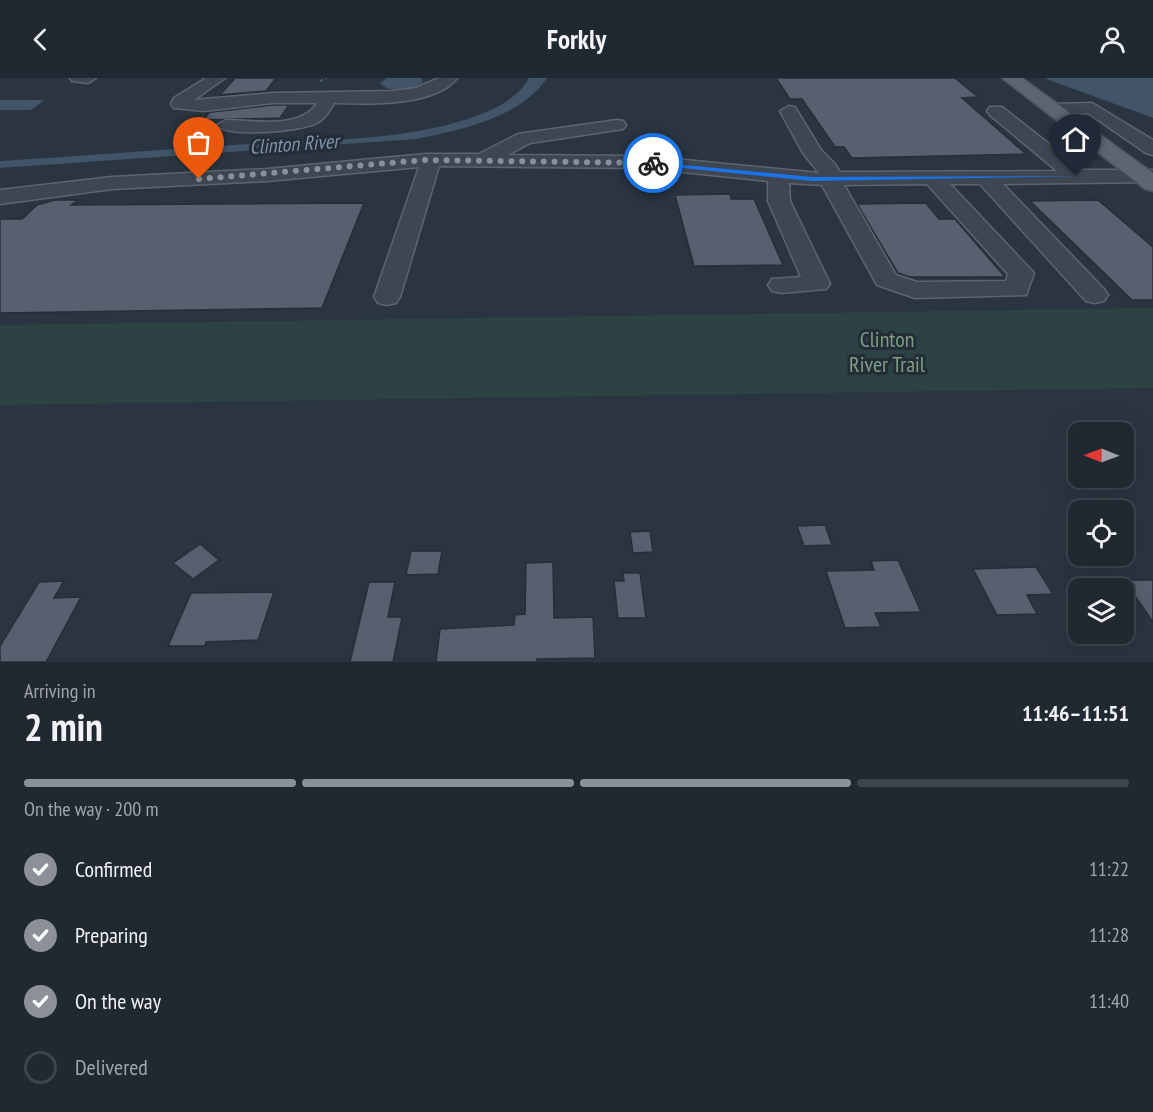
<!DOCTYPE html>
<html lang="en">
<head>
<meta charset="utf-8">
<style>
  body { margin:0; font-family:"PT Sans Narrow",sans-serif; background:#283039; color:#f1f3f6; height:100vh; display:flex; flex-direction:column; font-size:22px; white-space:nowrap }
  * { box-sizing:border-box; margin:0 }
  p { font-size:20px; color:#a2a6ab }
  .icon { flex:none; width:33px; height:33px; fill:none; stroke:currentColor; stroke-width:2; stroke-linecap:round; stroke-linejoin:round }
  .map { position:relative; height:584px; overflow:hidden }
  .side { display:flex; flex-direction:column; background:#202831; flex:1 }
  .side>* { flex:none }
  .needle { width:39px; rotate:271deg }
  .buttons { position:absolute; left:1068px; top:344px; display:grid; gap:12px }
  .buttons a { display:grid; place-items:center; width:66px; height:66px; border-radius:12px; background:#202831; box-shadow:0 6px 24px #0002,0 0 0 2px #3d444d; font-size:30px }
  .pin { position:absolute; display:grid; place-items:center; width:51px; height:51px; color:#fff; margin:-62px -26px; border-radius:50% 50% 50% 0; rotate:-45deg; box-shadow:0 0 6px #0007 }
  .pin .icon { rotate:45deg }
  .courier { position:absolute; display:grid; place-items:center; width:60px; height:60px; margin:-30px; border:4px solid #1a73e8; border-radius:50%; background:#fff; color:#222; box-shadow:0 2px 8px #0007 }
  .summary em { font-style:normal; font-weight:700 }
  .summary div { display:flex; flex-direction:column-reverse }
  .summary { display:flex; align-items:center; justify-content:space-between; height:102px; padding:0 24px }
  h1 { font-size:39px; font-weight:700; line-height:45px }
  .bar { display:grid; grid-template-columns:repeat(4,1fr); gap:9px 6px; align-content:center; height:72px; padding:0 24px }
  .bar i { height:8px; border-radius:4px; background:#3d444d }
  .bar .on { background:#8c9099 }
  .bar p { grid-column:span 4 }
  ol { padding:0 24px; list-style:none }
  li { display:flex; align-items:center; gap:18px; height:66px }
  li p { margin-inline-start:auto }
  li .icon { padding:6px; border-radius:50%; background:#8c9099; color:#fff; stroke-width:4 }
  li:last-child { color:#a2a6ab }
  li i { width:33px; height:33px; border:3px solid #3d444d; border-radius:50% }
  header { display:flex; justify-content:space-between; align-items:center; height:78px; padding:0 24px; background:#202831; font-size:27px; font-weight:700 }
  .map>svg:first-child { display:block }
  .green { fill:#2d4343 }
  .water { fill:#415468 }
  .building { fill:#56606e; stroke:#252e39; stroke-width:1.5 }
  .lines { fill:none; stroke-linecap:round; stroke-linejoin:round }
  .minor-casing { stroke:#5c656f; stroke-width:3 }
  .major-casing { stroke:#48505b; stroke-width:3 }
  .path { stroke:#4c5f61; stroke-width:2; stroke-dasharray:3 3; stroke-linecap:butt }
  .minor { fill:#3e4751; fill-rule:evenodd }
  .major { fill:#5c6671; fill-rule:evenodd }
  .route { fill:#1a73e8 }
  .done { stroke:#88919b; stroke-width:6; stroke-dasharray:0 10.8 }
  .labels { text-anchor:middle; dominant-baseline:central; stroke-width:6; stroke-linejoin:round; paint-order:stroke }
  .far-water-label { font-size:20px; font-style:italic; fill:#7f94aa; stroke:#232c37 }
  .park-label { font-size:22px; fill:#7c9f83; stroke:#232c37 }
</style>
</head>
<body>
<header><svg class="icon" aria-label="back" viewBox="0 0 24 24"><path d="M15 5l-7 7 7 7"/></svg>Forkly<svg class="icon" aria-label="person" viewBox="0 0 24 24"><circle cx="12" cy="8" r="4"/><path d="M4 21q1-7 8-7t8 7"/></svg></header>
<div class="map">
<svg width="1153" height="584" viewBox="0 0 1153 584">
  <rect width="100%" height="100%" fill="#2a3541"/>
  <polygon class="green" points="1153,230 1153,310 0,327 0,247"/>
  <g class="water">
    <path d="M387,0h34l2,4c-10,9 -34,12 -43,1z"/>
    <path d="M529,0h18c-28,41 -87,52 -131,61l-416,29v-7c83,-5 166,-12 249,-17 70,-4 145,-3 212,-23 25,-8 55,-19 68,-43z"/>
    <polygon points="1044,0 1153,0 1153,40"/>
    <polygon points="0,22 44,22 31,32 0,32"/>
  </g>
  <g class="building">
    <polygon points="235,0 276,0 266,13 220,17"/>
    <polygon points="776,0 955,0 978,19 962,20 1026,76 852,80 844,69 835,69 802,21 790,21"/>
    <polygon points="273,27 289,27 280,40 203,42 209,35 203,35"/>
    <polygon points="730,116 731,121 754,121 783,187 694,188 675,117"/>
    <polygon points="55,122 78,122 71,127 364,125 322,230 0,235 0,141 22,141 37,127"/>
    <polygon points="1098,122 1153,169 1153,222 1132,222 1030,123"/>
    <polygon points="926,125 939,141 955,141 1005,199 910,199 898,195 857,126"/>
    <polygon points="825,447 832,467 804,468 797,448"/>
    <polygon points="650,453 653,474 633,475 630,454"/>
    <polygon points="200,466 219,482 193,501 173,485"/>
    <polygon points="411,473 442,473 438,496 406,497"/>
    <polygon points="898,482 921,534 875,535 881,549 845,550 826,493 874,492 871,483"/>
    <polygon points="553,484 554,540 593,539 595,580 537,581 537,584 436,584 440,551 514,547 515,537 525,536 526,485"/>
    <polygon points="1036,489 1053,516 1027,517 1037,536 997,537 973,491"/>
    <polygon points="623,495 640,495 646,540 618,540 614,503 624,503"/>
    <polygon points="1124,502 1153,502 1153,544"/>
    <polygon points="64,503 54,520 81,519 46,584 0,584 0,568 39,504"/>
    <polygon points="369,504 395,504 388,539 402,539 393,584 350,584"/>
    <polygon points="274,514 258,562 206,564 205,568 168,568 191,515"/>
  </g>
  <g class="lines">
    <g class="minor-casing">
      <g id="minor">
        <polygon points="70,0 96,0 88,5 72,3"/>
        <path d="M206,0h19l-31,22 79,-7 121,-2 22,-3 23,-10h18c-22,29 -90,26 -123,25 -5,9 -10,17 -19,21 -15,7 -89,14 -98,1l9,-5c27,0 74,10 91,-17h-44l-69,8 -30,-3 -3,-4 3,-6z"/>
        <polygon points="1092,25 1153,62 1153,77 1146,75 1088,35 1052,36 1043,31 1052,26"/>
        <path d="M789,28l6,1 26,43 14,14 5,8 217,-1 -67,-56 -3,-4 3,-4h12l80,63h71v12l-150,2 101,105 4,6 -4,6 -9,2 -9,-2 -106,-117h-30l84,89 -8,22 -111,3 -38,-13 -55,-100 -33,-2 1,18 40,83 -4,5 -45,4 -9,-2 -4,-6 4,-6 29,-2 -33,-76v-20l-124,-13 -205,-2 -39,131 -4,6 -9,2 -9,-2 -4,-6 45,-130 -152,14 -155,8 -112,15v-14l112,-13 155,-8 158,-15h54l39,-20 99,-14 6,1 3,4 -3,4 -93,14 -22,12 136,1 175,17 -16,-20 -23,-42zM927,106l81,90 -2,7 -89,1 -21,-7 -52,-90z"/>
      </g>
    </g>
    <g class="major-casing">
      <polygon id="major" points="1002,0 1022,0 1153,95 1153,113 1145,111"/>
    </g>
    <polyline class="path" points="320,3 327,0"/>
    <use href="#minor" class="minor"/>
    <use href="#major" class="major"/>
  </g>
  <polygon class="route" points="651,84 812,99 1080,98 812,103 653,87"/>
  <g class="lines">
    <polyline class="done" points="199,101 425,82 653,85"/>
  </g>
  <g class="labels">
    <g class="far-water-label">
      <text transform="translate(294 66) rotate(-4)">Clinton River</text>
    </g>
    <g class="park-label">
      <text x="887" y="261">Clinton<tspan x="887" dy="25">River Trail</tspan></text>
    </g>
  </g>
</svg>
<div class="buttons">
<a><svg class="needle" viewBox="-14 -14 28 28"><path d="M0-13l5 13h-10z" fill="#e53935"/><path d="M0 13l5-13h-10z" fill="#a2a6ab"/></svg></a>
<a><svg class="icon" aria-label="locate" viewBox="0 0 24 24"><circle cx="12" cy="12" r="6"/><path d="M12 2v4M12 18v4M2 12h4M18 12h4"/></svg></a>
<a><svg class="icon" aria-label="layers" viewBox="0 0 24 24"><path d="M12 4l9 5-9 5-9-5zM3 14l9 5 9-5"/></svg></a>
</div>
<div class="pin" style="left:199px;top:101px;background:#ea580c"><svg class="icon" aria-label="bag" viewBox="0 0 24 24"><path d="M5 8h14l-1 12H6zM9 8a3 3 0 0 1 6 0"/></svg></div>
<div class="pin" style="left:1076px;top:98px;background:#1f2937"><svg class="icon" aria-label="home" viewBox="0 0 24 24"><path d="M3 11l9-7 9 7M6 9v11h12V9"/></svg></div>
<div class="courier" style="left:653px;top:85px"><svg class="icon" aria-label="bike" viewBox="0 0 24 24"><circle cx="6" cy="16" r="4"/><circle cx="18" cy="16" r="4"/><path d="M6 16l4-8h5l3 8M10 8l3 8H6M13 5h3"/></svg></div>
</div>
<section class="side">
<div class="summary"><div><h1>2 min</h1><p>Arriving in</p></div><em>11:46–11:51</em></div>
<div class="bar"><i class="on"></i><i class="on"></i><i class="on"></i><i></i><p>On the way · 200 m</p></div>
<ol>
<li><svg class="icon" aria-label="check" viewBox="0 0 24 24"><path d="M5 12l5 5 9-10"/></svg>Confirmed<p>11:22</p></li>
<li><svg class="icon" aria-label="check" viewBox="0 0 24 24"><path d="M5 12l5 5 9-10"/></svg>Preparing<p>11:28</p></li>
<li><svg class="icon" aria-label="check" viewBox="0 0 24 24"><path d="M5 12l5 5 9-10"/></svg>On the way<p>11:40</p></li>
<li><i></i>Delivered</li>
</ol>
</section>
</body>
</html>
